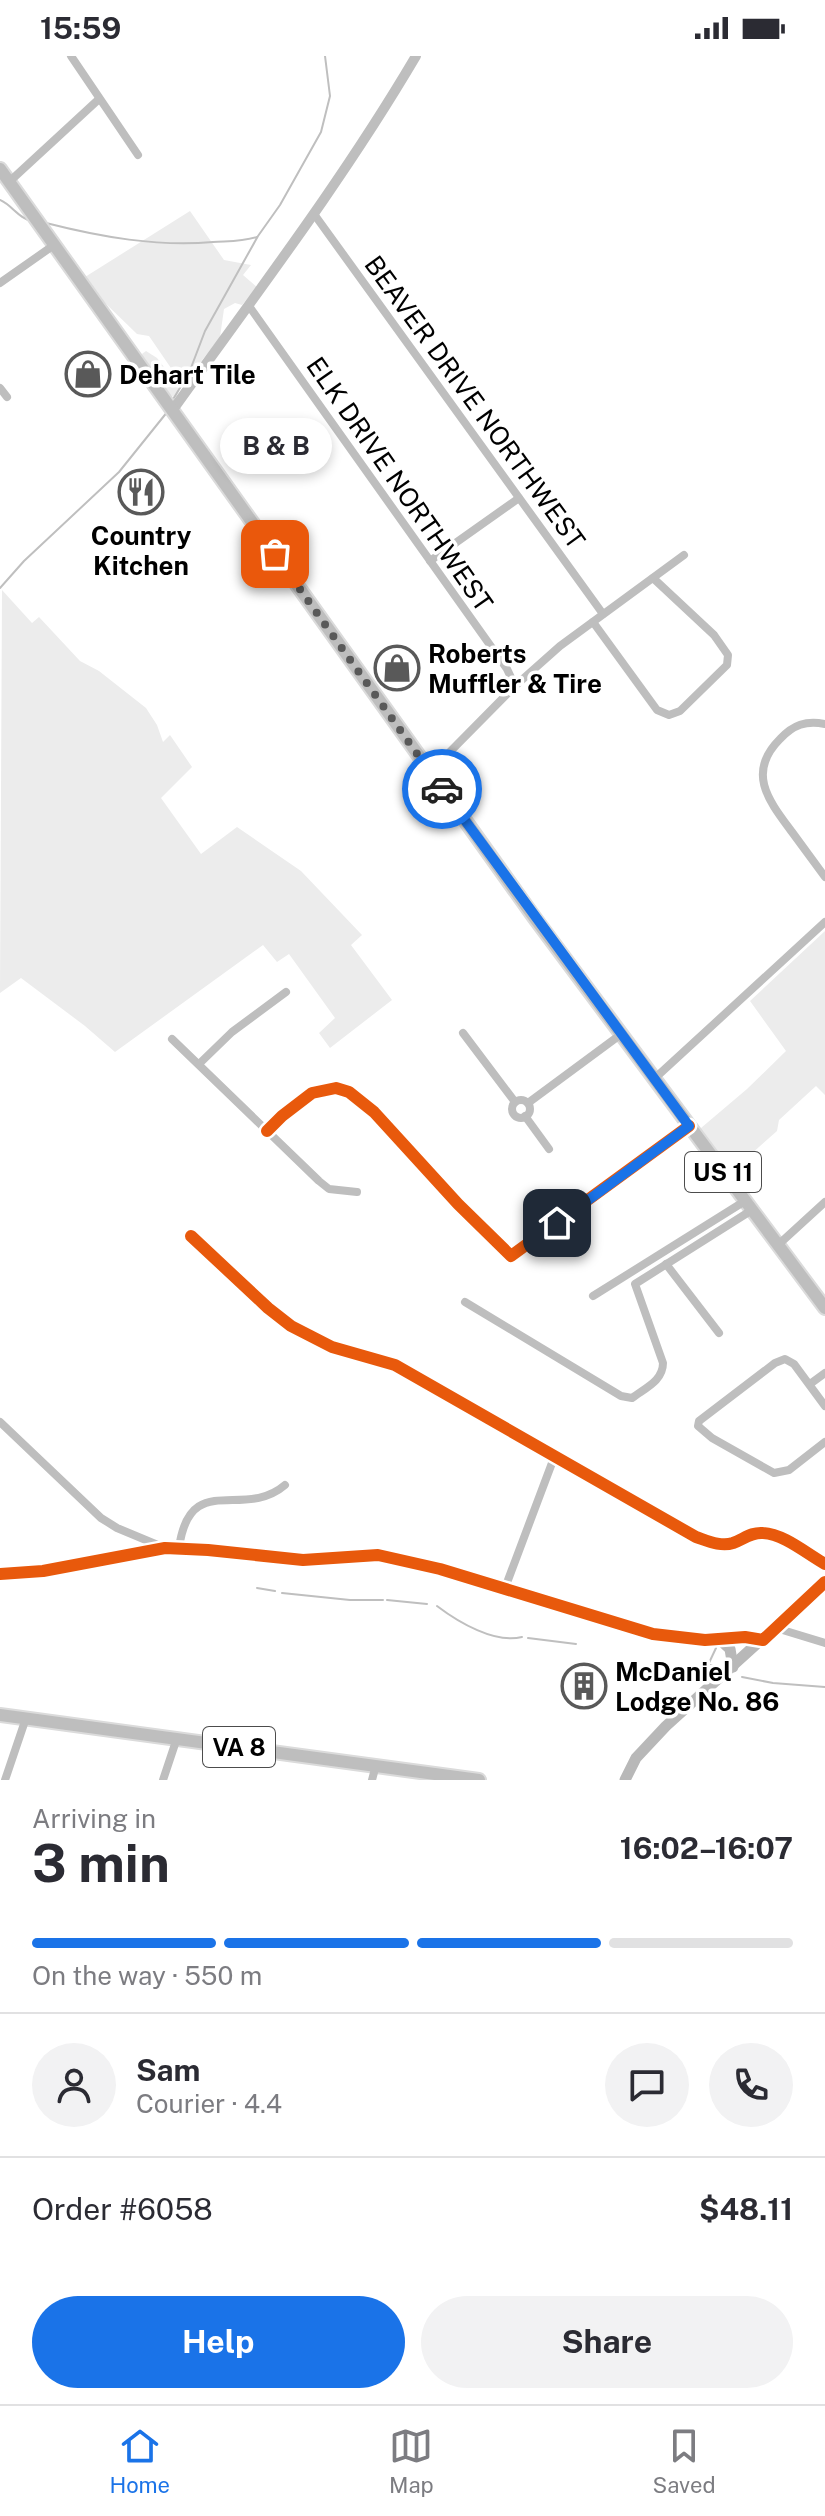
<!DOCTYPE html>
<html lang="en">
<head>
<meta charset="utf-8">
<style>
  body { margin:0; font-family:"Public Sans",sans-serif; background:#f2f2f3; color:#2b2b33; height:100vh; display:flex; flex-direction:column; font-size:30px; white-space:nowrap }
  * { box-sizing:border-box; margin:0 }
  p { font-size:26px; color:#7c7c81 }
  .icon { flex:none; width:44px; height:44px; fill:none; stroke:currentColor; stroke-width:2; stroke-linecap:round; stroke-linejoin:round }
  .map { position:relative; height:1724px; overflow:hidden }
  .panel { display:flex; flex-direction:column; background:#fff; flex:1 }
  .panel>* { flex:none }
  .pin { position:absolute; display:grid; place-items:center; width:68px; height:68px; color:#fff; margin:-34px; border-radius:16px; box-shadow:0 4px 12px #0006 }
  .courier { position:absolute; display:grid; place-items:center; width:80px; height:80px; margin:-40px; border:6px solid #1a73e8; border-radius:50%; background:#fff; color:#222; box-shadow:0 2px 10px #0007 }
  .bubble { position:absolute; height:56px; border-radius:28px; background:#fff; box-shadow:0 4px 12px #0003; font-size:26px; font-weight:700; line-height:56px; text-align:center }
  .overview em { font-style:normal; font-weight:700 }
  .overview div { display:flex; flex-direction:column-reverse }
  .overview { display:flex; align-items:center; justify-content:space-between; height:136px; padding:0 32px }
  h1 { font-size:52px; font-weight:700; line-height:60px }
  .bar { display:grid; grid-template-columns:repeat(4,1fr); gap:12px 8px; align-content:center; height:96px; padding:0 32px }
  .bar i { height:10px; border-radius:6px; background:#e1e1e2 }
  .bar .current { background:#1a73e8 }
  .bar p { grid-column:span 4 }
  .line { display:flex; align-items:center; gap:20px; padding:0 32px; border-top:2px solid #e1e1e2 }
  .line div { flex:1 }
  .round { display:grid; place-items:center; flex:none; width:84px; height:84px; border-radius:42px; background:#f2f2f3 }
  .button { display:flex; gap:16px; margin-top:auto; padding:16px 32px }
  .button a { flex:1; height:92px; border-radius:48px; background:#1a73e8; color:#fff; font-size:32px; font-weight:700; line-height:92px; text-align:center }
  .button a+a { background:#f2f2f3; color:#2b2b33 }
  .status { display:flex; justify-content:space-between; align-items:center; height:56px; padding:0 40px; background:#fff; direction:ltr }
  .status svg { height:22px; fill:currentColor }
  .tab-bar { display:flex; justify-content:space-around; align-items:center; height:112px; border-top:2px solid #e1e1e2; background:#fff; font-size:22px; color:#7c7c81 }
  .tab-bar a { display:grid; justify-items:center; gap:4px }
  .tab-bar .current { color:#1a73e8 }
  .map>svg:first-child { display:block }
  .green { fill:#ececec }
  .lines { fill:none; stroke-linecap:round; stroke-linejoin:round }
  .stream { stroke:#bfbfbf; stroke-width:2 }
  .primary-casing { stroke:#dbdbdb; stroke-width:16 }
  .minor { stroke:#bebebe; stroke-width:8 }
  .tertiary { stroke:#bebebe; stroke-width:10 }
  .secondary { stroke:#b8b8b8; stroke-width:11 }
  .primary { stroke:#bebebe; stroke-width:12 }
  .cycleway-casing { stroke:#fff; stroke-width:17 }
  .cycleway { stroke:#e8590c; stroke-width:12 }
  .done { stroke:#595959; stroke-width:8; stroke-dasharray:0 14.4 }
  .route { stroke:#1a73e8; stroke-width:10 }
  .labels { text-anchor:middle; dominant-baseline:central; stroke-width:7; stroke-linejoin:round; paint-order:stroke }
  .shield { fill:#fff; stroke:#4c4c4c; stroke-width:2 }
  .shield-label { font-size:24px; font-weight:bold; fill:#000 }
  .poi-label { font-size:26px; font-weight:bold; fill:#000; stroke:#fff; text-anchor:start }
  .street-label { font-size:26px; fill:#000; stroke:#fff }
</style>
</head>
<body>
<div class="status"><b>15:59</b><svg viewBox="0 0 49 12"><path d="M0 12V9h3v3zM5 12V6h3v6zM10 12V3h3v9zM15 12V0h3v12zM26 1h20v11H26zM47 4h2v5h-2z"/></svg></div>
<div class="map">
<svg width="825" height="1724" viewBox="0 0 825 1724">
  <rect width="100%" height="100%" fill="#fff"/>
  <g class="green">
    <polygon points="190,155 224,204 251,209 243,219 257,231 242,249 235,247 224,253 220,281 186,325 173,315 149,280 137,278 103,245 85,221"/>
    <path d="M146,295l11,7 23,30 -4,10c-13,-5 -30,-30 -34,-44z"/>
    <polygon points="2,534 32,567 39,561 80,605 99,615 146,652 157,669 163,686 170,679 192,711 161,742 201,798 237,771 301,815 362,879 351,889 392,944 330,992 319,977 335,962 289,898 277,906 263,889 115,996 85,970 21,922 0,937"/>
    <polygon points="825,875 825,1039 816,1030 779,1064 777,1075 731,1116 700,1076 701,1072 747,1033 786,995 750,945"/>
  </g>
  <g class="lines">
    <g class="stream">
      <path d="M0,144c12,5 19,19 32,21"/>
      <path d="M46,167c55,14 111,24 167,19 16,-1 28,0 44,-5"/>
      <polyline points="172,345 189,317 205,275 258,180 280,149 321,76 330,40 325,0"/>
      <polyline points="0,532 24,505 119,416 168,355"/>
      <polyline points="257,1532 275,1535"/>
      <polyline points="282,1537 350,1544 383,1544"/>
      <polyline points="387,1544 427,1548"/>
      <path d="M437,1550c21,16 58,38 85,31"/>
      <polyline points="528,1582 576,1588"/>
      <polyline points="702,1609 714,1609"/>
      <polyline points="708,1609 716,1592"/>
      <polyline points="742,1621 773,1627 825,1631"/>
    </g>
    <g class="primary-casing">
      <g id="primary">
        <polyline points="0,113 534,861 825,1252"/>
        <polyline points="0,1659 479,1724"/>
      </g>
    </g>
    <g class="minor">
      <polyline points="71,0 138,99"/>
      <polyline points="9,126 99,43"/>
      <polyline points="314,158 603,558"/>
      <polyline points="0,227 54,189"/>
      <polyline points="249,250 507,613 515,630"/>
      <polyline points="0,332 7,341"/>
      <polyline points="430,505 519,442"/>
      <polyline points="593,566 657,654 669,659 680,655 727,609 728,599 714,579 653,522"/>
      <path d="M825,668c-19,-4 -32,1 -45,15 -34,34 -11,62 12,93 11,15 22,30 33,45"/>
      <polyline points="430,716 515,630 560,590 684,499"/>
      <polyline points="463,977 515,1046"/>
      <polyline points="172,983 319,1125 329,1133 357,1136"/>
      <polyline points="199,1008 232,976 286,936"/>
      <polyline points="654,1023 825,866"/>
      <circle cx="521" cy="1053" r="9"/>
      <polyline points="528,1047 620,979"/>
      <polyline points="525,1060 549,1093"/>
      <polyline points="267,1075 282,1060 312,1037 336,1032 349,1036 374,1056 458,1148 511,1200 689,1070"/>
      <path d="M191,1180l77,72 23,18 41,21 63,18 301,172c12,4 25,10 37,6 11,-4 18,-11 30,-10 21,1 44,21 62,31"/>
      <polyline points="778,1189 825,1146"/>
      <polyline points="666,1208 719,1277"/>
      <polyline points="593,1240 745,1145"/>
      <path d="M465,1246l156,94 11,2c13,-10 31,-17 31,-35l-28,-79 117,-74"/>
      <polyline points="810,1328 825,1317"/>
      <polyline points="825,1350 794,1308 785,1303 775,1307 699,1365 698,1370 712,1382 774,1417 789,1414 825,1386"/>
      <polyline points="0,1366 101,1462 117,1472 165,1492"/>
      <path d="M179,1492c11,-79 64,-27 106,-63"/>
      <polyline points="505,1532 555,1399"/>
      <polyline points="776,1572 825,1587"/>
      <polyline points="5,1724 26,1662"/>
      <polyline points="163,1724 177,1682"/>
      <polyline points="372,1724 376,1709"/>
    </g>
    <g class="tertiary">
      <path d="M172,355c84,-117 171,-231 244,-355"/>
      <polyline points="0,1518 43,1515 165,1492 208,1494 303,1504 378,1499 440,1513 653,1578 705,1584 745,1581 763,1584"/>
    </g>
    <g class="secondary">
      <polyline points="720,1584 730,1593 733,1611"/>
      <polyline points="625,1724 636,1702 666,1670 825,1526"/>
    </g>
    <use href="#primary" class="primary"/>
    <g class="cycleway-casing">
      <g id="cycleway">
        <polyline points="267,1075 282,1060 312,1037 336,1032 349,1036 374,1056 458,1148 511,1200 689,1070"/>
        <path d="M191,1180l77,72 23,18 41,21 63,18 301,172c12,4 25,10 37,6 11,-4 18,-11 30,-10 21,1 44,21 62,31"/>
        <polyline points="0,1518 43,1515 165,1492 208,1494 303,1504 378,1499 440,1513 653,1578 705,1584 745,1581 763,1584 825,1526"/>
      </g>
    </g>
    <use href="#cycleway" class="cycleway"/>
  </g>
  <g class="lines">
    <polyline class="done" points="275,498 442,733"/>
    <polyline class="route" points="442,733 689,1070 557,1167"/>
  </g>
  <defs>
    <g id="shop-ring" transform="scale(2.3)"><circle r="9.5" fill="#fff" stroke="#595959" stroke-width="1.5"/><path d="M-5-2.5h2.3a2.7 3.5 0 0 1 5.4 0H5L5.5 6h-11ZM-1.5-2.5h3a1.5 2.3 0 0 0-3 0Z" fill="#595959"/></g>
    <g id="restaurant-ring" transform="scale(2.3)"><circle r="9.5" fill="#fff" stroke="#595959" stroke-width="1.5"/><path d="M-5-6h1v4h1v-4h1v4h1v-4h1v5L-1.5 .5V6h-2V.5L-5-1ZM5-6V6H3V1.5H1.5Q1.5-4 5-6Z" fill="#595959"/></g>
    <g id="building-ring" transform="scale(2.3)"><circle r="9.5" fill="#fff" stroke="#595959" stroke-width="1.5"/><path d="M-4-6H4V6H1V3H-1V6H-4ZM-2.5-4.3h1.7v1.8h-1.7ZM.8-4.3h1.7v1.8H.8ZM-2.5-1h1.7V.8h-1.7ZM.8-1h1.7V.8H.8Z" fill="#595959"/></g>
  </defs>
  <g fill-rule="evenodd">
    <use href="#shop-ring" x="88" y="318"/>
    <use href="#restaurant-ring" x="141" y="436"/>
    <use href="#shop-ring" x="397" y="612"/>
    <use href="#building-ring" x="584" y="1630"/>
  </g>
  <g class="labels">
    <g class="shield">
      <rect x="685" y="1096" width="76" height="40" rx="6"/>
      <rect x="203" y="1671" width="72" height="40" rx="6"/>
    </g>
    <g class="shield-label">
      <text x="723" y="1116">US 11</text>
      <text x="239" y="1691">VA 8</text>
    </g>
    <g class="poi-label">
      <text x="119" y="318">Dehart Tile</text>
      <text x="141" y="479" text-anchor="middle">Country<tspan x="141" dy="30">Kitchen</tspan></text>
      <text x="428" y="597">Roberts<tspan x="428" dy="30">Muffler &amp; Tire</tspan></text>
      <text x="615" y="1615">McDaniel<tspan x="615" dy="30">Lodge No. 86</tspan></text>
    </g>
    <g class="street-label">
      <text transform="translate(475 346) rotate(54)">BEAVER DRIVE NORTHWEST</text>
      <text transform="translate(400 428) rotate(55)">ELK DRIVE NORTHWEST</text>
    </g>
  </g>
</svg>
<div class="pin" style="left:275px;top:498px;background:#ea580c"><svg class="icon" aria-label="bag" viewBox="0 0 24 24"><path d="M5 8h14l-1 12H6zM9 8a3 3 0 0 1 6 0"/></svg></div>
<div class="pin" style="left:557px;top:1167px;background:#1f2937"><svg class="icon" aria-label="home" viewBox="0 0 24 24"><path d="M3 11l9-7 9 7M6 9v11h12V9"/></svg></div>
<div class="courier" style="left:442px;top:733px"><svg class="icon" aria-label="car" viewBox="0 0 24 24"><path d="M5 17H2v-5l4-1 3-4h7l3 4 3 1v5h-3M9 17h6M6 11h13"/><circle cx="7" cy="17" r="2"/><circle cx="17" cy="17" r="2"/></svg></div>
<div class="bubble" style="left:220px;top:362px;width:112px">B &amp; B</div>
</div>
<section class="panel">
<div class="overview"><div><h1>3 min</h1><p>Arriving in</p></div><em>16:02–16:07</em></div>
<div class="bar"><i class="current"></i><i class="current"></i><i class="current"></i><i></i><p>On the way · 550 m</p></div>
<div class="line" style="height:144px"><a class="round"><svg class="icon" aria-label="person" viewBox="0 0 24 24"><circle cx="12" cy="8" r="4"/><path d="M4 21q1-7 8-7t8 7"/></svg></a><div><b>Sam</b><p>Courier · 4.4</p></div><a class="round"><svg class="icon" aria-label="chat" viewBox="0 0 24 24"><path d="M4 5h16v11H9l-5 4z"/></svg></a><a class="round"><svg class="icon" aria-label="phone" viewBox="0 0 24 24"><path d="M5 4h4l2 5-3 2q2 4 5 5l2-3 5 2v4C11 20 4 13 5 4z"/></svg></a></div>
<div class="line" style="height:104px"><div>Order #6058</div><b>$48.11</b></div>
<div class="button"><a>Help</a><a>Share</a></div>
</section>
<nav class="tab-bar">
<a class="current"><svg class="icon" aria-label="home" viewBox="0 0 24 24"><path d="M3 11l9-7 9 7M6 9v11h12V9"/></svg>Home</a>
<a><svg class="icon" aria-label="map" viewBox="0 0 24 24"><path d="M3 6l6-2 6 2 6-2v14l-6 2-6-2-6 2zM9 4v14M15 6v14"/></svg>Map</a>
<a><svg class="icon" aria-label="saved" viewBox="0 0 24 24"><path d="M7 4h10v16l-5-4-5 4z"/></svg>Saved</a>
</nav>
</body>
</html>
